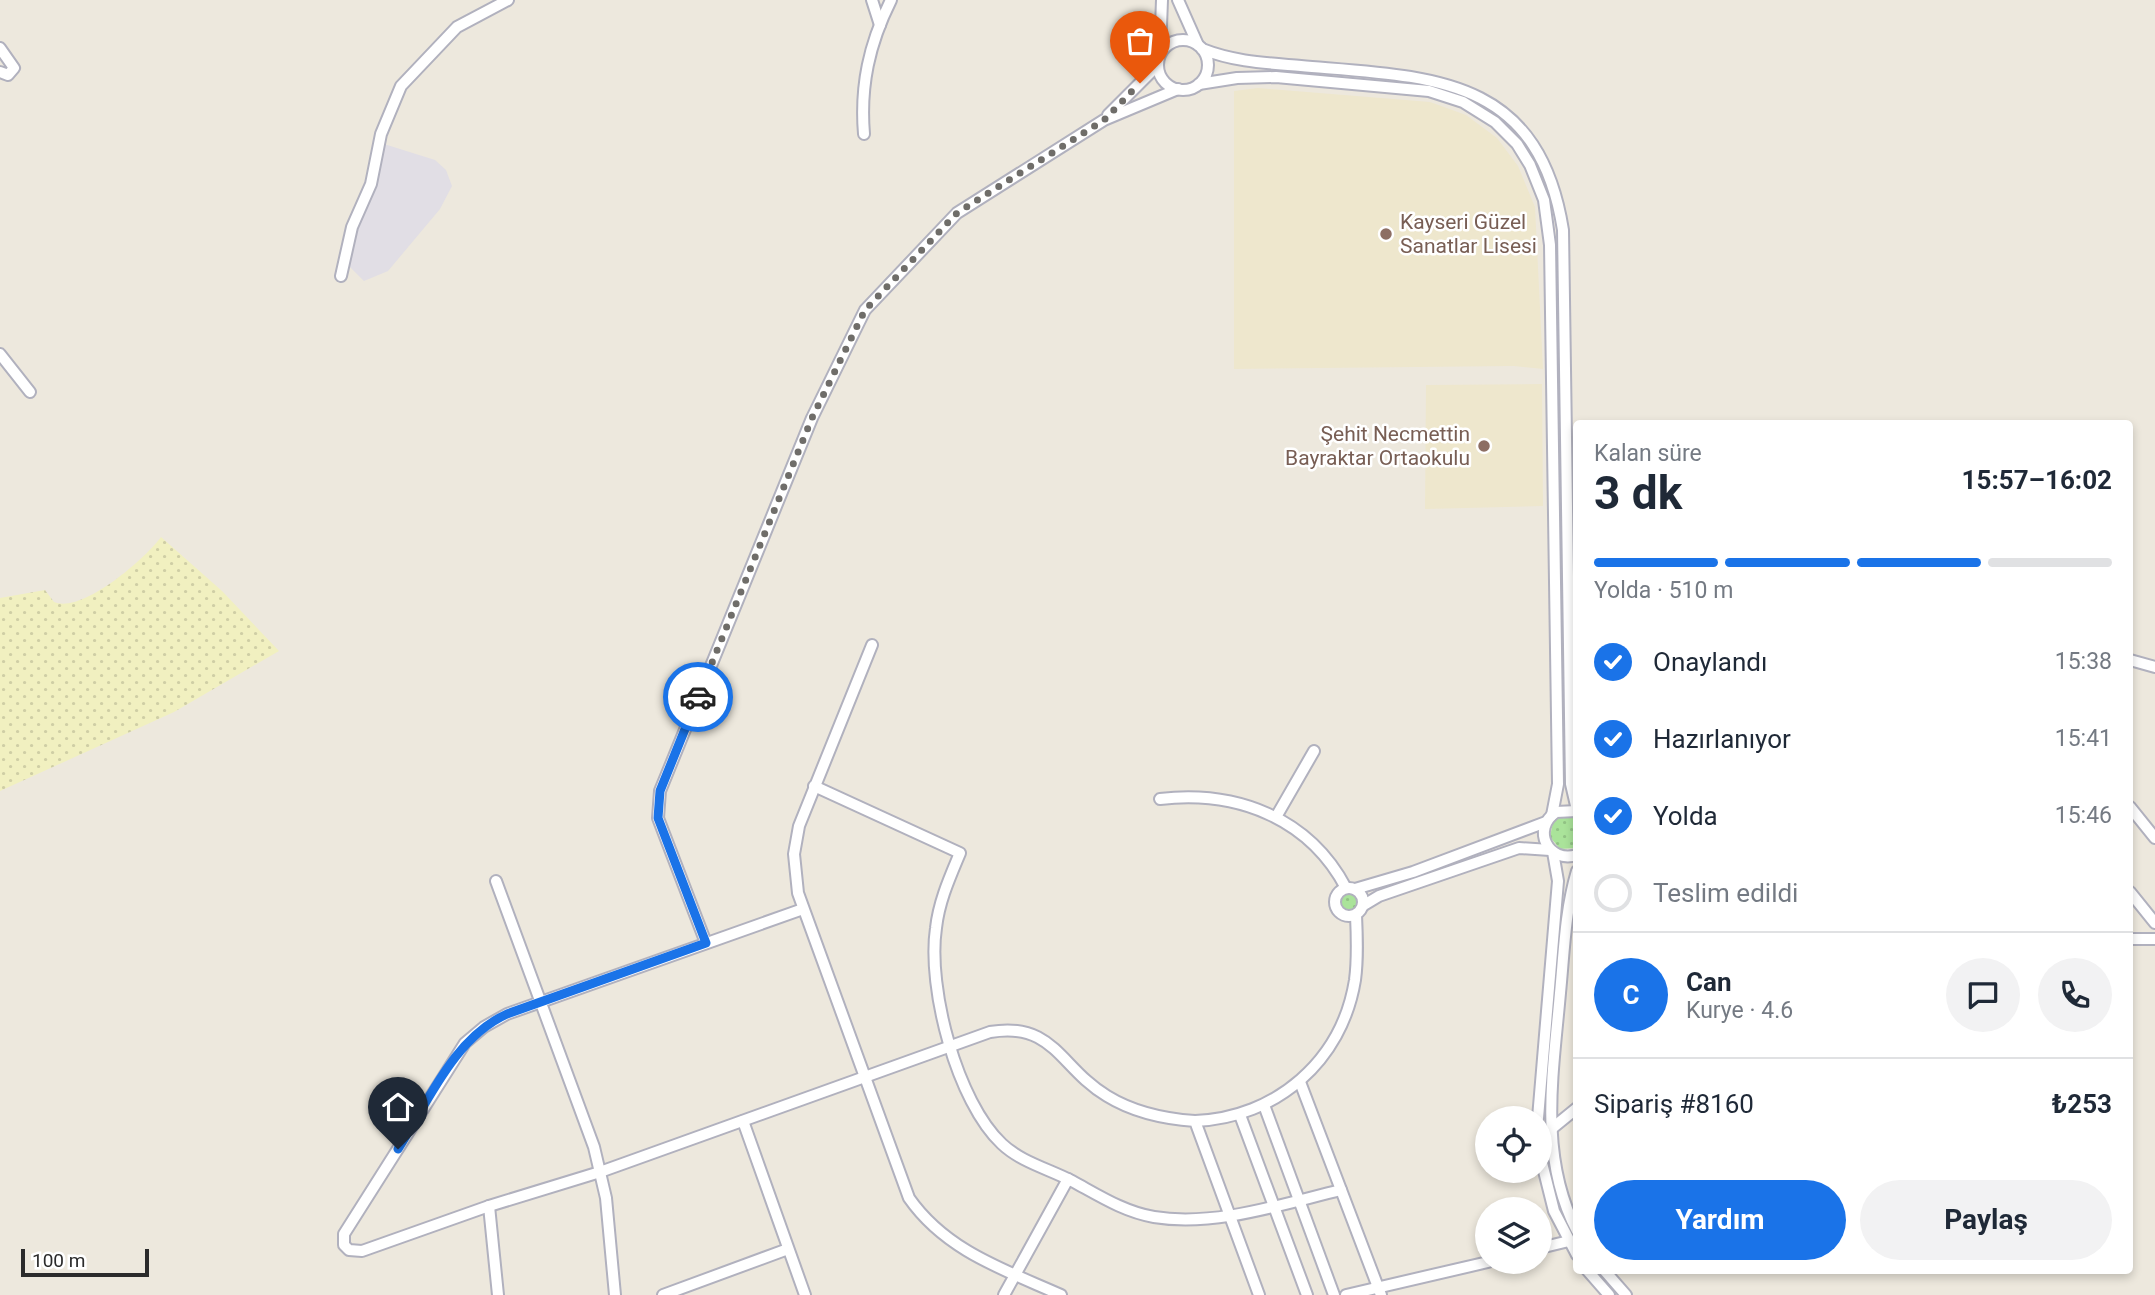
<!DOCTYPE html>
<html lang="tr">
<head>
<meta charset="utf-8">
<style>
  body { margin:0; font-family:Roboto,sans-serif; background:#f2f2f3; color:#1f2937; height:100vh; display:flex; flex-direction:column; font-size:26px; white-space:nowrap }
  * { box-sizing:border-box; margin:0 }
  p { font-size:23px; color:#747a83 }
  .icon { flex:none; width:38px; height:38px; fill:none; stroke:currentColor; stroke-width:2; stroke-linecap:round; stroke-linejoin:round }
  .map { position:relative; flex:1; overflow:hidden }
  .sheet { position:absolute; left:1573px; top:420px; width:560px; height:854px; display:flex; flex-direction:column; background:#fff; border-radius:7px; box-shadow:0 4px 10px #0003 }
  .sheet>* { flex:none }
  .buttons { position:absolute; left:1475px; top:1106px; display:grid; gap:14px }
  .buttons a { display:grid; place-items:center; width:77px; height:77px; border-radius:50%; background:#fff; box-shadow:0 4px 10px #0003; font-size:35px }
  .scale { position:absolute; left:21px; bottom:18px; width:128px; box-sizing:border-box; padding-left:7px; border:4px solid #2b2b2b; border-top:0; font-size:19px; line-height:24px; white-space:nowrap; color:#2b2b2b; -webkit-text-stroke:5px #fff; paint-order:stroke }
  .pin { position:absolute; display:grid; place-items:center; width:60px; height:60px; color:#fff; margin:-72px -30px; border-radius:50% 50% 50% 0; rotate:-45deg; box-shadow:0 0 7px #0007 }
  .pin .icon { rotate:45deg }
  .courier { position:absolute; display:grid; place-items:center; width:70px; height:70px; margin:-35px; border:5px solid #1a73e8; border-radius:50%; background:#fff; color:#222; box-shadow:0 2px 9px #0007 }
  .overview em { font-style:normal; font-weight:700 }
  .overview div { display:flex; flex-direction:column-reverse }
  .overview { display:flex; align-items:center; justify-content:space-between; height:119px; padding:0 21px }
  h1 { font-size:46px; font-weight:700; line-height:52px }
  .bar { display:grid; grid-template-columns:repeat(4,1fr); gap:10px 7px; align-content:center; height:84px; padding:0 21px }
  .bar i { height:9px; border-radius:5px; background:#e0e1e3 }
  .bar .selected { background:#1a73e8 }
  .bar p { grid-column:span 4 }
  .line { display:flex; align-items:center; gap:18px; padding:0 21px; border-top:2px solid #e0e1e3 }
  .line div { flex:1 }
  .round { display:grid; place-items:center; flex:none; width:74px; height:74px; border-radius:37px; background:#f2f2f3 }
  ol { padding:0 21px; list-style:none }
  li { display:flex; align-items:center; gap:21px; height:77px }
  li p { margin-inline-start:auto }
  li .icon { padding:7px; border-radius:50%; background:#1a73e8; color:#fff; stroke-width:4 }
  li:last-child { color:#747a83 }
  li i { width:38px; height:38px; border:4px solid #e0e1e3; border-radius:50% }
  .action { display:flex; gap:14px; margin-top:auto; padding:14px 21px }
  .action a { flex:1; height:80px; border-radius:42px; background:#1a73e8; color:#fff; font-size:28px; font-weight:700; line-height:80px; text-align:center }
  .action a+a { background:#f2f2f3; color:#1f2937 }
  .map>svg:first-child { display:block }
  .industrial { fill:#e1dee5 }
  .education { fill:#eee7cd }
  .green { fill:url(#green-dots) }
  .sand { fill:url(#sand-dots) }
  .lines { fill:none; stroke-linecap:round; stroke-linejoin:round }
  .minor-casing { stroke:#b1b1be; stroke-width:14 }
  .minor { stroke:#fff; stroke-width:10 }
  .done { stroke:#6f6d69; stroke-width:7; stroke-dasharray:0 12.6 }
  .route { stroke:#1a73e8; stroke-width:9 }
  .education-dot { fill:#8d6e63; stroke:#fff; stroke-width:2.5 }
  .labels { text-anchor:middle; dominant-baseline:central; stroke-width:5; stroke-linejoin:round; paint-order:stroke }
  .education-label { font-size:21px; fill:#785e54; stroke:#fff; text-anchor:start }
</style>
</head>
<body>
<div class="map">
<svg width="2155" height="1295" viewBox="0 0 2155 1295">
  <defs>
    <pattern id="green-dots" width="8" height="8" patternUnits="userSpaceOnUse" patternTransform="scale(1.75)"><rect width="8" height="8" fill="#aae39a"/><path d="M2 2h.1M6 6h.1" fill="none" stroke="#92c385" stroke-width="1.8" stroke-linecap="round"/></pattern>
    <pattern id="sand-dots" width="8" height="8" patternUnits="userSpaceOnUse" patternTransform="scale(1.75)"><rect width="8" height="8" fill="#f1f0c0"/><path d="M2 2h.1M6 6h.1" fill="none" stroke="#cfcea5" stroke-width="1.8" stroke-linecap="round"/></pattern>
  </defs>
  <rect width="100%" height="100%" fill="#ede8dd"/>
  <polygon class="industrial" points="384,144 435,160 446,170 452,186 440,209 388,271 364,281 349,266 353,235 374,186"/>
  <g class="education">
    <polygon points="1258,88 1430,102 1466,115 1497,138 1518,166 1535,207 1543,369 1514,366 1234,369 1234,91"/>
    <polygon points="1542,384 1543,506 1425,509 1426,385"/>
  </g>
  <g class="green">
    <polygon points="1563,816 1577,818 1577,848 1560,849 1550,837 1553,822"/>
    <circle cx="1349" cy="902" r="10"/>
  </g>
  <path class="sand" d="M161,537l61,54 57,60 -105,61 -174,79v-193l45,-8 9,12c28,12 91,-43 107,-65z"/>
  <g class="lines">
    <g class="minor-casing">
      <g id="minor">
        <polyline points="872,0 880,25"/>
        <polyline points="1178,0 1198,45"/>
        <circle cx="1183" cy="65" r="25"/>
        <polyline points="0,48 14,68 8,75 0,72"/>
        <path d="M1202,49c33,13 64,14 99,17 129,11 237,8 262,164l8,554 6,26"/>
        <polyline points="1160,53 1162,0"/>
        <polyline points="1199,84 1237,78 1276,77 1429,91 1463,102 1495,122 1517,144 1530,165 1544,200 1550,245 1558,784 1552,815"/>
        <polyline points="1108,115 1158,65"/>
        <path d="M864,134c-4,-48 5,-90 27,-134"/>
        <polyline points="341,276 352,227 371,184 381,134 401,86 457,27 508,0"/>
        <polyline points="0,354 30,392"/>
        <path d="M872,645l-73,181 -5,28 4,39 111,305c37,53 96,72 152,97"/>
        <polyline points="2130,660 2155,667"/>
        <path d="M814,786l146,67c-10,24 -21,48 -24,75 -9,60 21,174 66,216 19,18 47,25 70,37 26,14 52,31 82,36 61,10 128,-13 187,-27"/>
        <path d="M1160,799c77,-9 149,19 186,89"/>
        <polyline points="2130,807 2155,838"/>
        <path d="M1577,811l-21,1c-25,17 -8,52 21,43"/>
        <polyline points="1276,817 1314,751"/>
        <path d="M1577,871c-12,40 -13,81 -17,122 -7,81 -22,163 17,238"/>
        <polyline points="496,881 594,1147 606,1198 615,1295"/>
        <circle cx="1349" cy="902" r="14"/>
        <polyline points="1355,889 1413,872 1546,822"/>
        <polyline points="2130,892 2155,923"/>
        <polyline points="1364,905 1379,896 1519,848 1550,850"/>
        <path d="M803,909l-296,105 -23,13 -19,16 -121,191v11l5,5 13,1 127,-45 111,-34 390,-140c64,-11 70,36 117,64 26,16 58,23 88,25l64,174"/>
        <polyline points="2130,939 2155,939"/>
        <polyline points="706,943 658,818 660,791 812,418 865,310 957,213 1104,120 1178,89"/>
        <polyline points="1300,1082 1381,1295"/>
        <polyline points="1264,1105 1334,1295"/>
        <polyline points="1240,1115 1307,1295"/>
        <polyline points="1538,1118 1558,881 1553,852"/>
        <polyline points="743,1121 805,1295"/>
        <path d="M1195,1121c81,-3 147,-60 160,-141 3,-22 2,-43 1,-65"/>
        <polyline points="1550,1130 1577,1108"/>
        <polyline points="1540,1155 1554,1211 1577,1255"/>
        <polyline points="489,1206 498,1295"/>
        <polyline points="1540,1248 1569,1241"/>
        <polyline points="1587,1270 1609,1295"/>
        <polyline points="1604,1270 1626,1295"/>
        <polyline points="663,1295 788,1249"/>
        <polyline points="1004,1295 1068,1179"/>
        <polyline points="1346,1295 1488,1262"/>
      </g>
    </g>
    <use href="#minor" class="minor"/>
  </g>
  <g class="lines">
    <polyline class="done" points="698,697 812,418 865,310 957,213 1104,120 1140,83"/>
    <path class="route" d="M398,1149c30,-47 56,-111 109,-135l199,-71 -48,-125 2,-27 38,-94"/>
  </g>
  <g class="education-dot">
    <circle cx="1386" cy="234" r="7"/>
    <circle cx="1484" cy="446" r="7"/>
  </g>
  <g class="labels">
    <g class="education-label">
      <text x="1400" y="222">Kayseri Güzel<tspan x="1400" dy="24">Sanatlar Lisesi</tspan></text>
      <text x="1470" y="434" text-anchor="end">Şehit Necmettin<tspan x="1470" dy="24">Bayraktar Ortaokulu</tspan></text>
    </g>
  </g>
</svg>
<div class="buttons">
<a><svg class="icon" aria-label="locate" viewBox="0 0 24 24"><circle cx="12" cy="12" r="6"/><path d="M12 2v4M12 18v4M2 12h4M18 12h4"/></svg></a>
<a><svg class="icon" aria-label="layers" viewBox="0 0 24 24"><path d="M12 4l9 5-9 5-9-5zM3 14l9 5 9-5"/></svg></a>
</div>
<div class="scale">100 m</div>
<div class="pin" style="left:1140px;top:83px;background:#ea580c"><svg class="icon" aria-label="bag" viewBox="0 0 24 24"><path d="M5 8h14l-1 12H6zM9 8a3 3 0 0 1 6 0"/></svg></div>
<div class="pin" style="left:398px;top:1149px;background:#1f2937"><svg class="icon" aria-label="home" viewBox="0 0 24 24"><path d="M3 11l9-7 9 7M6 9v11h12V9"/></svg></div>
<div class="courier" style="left:698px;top:697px"><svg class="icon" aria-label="car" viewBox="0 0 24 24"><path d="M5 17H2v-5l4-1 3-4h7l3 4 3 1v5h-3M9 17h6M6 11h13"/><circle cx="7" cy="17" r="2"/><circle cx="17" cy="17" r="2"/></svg></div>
<section class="sheet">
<div class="overview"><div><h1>3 dk</h1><p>Kalan süre</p></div><em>15:57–16:02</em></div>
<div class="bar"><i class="selected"></i><i class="selected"></i><i class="selected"></i><i></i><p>Yolda · 510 m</p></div>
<ol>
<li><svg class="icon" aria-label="check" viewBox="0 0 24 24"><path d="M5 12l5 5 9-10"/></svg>Onaylandı<p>15:38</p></li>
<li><svg class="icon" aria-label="check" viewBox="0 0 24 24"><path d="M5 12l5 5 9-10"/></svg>Hazırlanıyor<p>15:41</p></li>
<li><svg class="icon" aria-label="check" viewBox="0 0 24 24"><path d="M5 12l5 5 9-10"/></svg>Yolda<p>15:46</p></li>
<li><i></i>Teslim edildi</li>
</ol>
<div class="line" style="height:126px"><b class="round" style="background:#1a73e8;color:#fff">C</b><div><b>Can</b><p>Kurye · 4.6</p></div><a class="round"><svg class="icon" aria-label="chat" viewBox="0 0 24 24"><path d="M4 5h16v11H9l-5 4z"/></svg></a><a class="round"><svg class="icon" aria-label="phone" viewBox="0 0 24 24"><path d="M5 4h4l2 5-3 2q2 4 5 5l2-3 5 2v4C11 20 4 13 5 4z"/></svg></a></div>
<div class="line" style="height:91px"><div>Sipariş #8160</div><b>₺253</b></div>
<div class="action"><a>Yardım</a><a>Paylaş</a></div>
</section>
</div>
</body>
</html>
